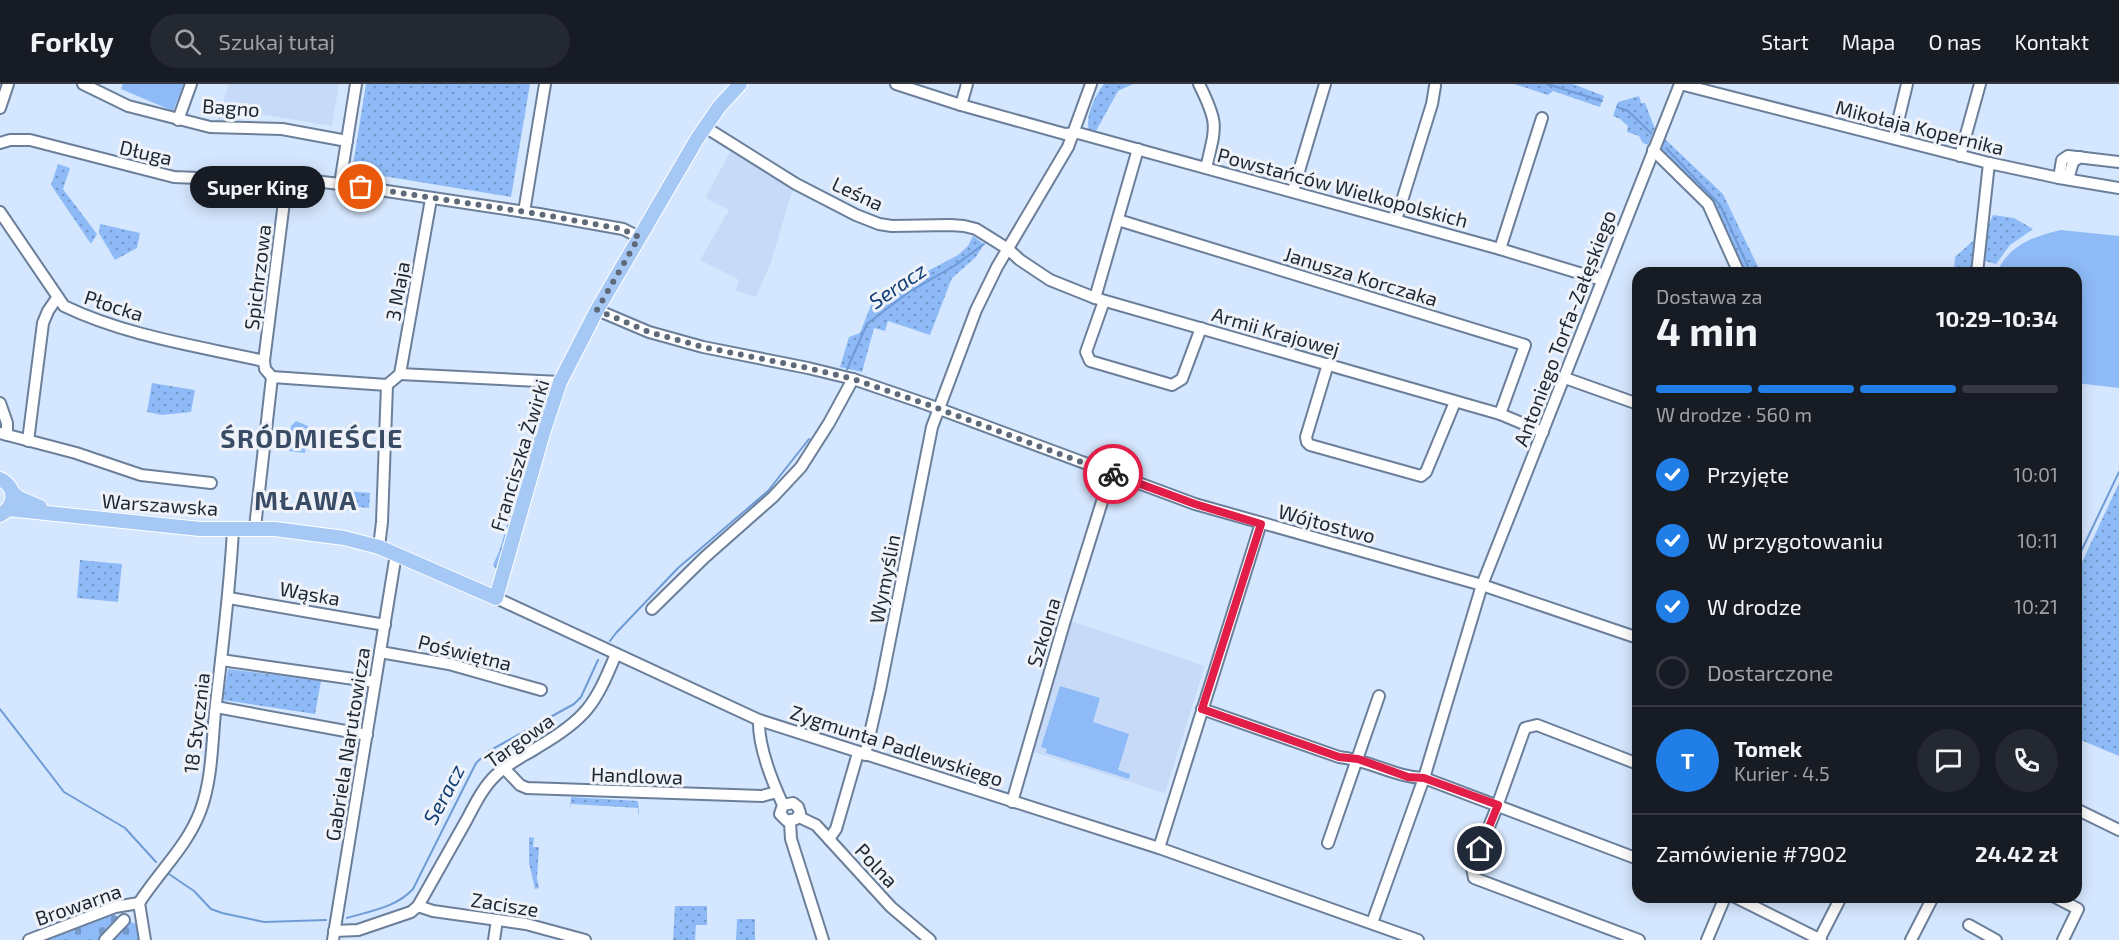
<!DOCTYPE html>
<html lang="pl">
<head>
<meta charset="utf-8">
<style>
  body { margin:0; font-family:"Exo 2",sans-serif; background:#242831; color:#f1f3f6; height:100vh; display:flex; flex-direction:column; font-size:22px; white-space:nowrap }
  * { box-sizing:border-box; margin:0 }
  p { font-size:20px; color:#9ea1a6 }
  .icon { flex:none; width:33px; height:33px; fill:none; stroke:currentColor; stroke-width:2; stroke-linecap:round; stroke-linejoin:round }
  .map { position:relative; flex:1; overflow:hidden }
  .details { position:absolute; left:1632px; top:183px; width:450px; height:636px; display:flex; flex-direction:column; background:#171b24; border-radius:18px; box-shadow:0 3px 15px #0003 }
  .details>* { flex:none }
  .pin { position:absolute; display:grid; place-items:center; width:51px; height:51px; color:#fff; margin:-26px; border:3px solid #fff; border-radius:50%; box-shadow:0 2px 6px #0007 }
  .courier { position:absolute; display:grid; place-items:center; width:60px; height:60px; margin:-30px; border:4px solid #e11d48; border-radius:50%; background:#fff; color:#222; box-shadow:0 2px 8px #0007 }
  .bubble { position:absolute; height:42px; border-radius:21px; background:#171b24; box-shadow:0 3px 15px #0003; font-size:20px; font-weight:700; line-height:42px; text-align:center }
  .head em { font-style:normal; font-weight:700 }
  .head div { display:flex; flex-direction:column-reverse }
  .head { display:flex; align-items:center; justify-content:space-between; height:102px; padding:0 24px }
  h1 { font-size:39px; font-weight:700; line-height:45px }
  .bar { display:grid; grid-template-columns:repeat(4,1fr); gap:9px 6px; align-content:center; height:72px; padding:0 24px }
  .bar i { height:8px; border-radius:4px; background:#363941 }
  .bar .selected { background:#217ee7 }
  .bar p { grid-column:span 4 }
  .line { display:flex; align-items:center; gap:15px; padding:0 24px; border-top:2px solid #363941 }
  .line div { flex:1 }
  .round { display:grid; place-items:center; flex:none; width:63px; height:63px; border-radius:32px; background:#242831 }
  ol { padding:0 24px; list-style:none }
  li { display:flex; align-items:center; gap:18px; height:66px }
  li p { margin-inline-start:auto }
  li .icon { padding:6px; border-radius:50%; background:#217ee7; color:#fff; stroke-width:4 }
  li:last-child { color:#9ea1a6 }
  li i { width:33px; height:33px; border:3px solid #363941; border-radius:50% }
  header { display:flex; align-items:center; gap:36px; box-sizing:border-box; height:84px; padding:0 30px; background:#171b24; border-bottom:2px solid #363941 }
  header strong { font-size:28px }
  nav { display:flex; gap:33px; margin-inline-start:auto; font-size:21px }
  .search { width:420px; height:54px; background:#242831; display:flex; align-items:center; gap:15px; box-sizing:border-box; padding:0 21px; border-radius:33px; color:#9ea1a6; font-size:22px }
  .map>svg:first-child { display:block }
  .built { fill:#c7dbf8 }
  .green { fill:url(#green-dots) }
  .cemetery { fill:url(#cemetery-stones) }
  .pitch { fill:#8ebbf7 }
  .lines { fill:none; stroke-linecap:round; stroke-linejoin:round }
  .stream { stroke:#6e9bd6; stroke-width:2 }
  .minor-casing { stroke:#6b7f9a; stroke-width:14 }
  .major-casing { stroke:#fff; stroke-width:16 }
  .minor { stroke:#fff; stroke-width:10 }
  .major { stroke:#a6c8f4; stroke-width:14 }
  .done { stroke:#5e6a79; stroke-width:6; stroke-dasharray:0 10.8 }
  .route { stroke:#e11d48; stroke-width:8 }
  .labels { text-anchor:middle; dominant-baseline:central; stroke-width:6; stroke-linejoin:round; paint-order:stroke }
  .street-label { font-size:20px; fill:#1e2631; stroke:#eff3f9 }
  .water-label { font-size:21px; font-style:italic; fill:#113f75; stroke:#eff3f9 }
  .district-label { font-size:26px; font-weight:bold; letter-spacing:1.5px; fill:#3a4c65; stroke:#eff3f9 }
</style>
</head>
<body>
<header>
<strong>Forkly</strong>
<div class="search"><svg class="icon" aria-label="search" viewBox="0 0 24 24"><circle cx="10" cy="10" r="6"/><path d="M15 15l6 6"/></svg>Szukaj tutaj</div>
<nav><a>Start</a><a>Mapa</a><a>O nas</a><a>Kontakt</a></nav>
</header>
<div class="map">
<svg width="2119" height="856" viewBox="0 0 2119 856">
  <defs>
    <pattern id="green-dots" width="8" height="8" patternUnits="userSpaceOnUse" patternTransform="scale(1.5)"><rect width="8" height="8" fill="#8ebbf7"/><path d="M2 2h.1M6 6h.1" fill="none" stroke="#7398c9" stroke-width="1.8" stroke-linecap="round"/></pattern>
    <pattern id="cemetery-stones" width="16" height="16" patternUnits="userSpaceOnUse" patternTransform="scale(1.5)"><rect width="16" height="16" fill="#8ebbf7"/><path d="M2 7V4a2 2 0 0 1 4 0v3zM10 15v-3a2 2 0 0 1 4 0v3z" fill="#7398c9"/></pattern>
  </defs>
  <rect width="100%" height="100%" fill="#d5e7ff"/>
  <g class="built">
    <polygon points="229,0 339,0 332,42 240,27 238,38 216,39"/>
    <polygon points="734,61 796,100 791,111 771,178 756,213 736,207 739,196 700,176 729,126 705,114"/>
    <polygon points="1071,537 1205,582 1165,709 1033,668"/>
  </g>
  <g class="green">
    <polygon points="366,0 530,0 511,113 352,87"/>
    <path d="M1104,0h29l-15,7 -22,40 -7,-2c-4,-13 7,-35 15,-45z"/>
    <polygon points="1514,0 1573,0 1604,12 1600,23 1553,7 1548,11"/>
    <polygon points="1639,12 1641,19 1645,19 1655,45 1648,61 1643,59 1639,52 1627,48 1628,42 1620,35 1613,32 1618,18"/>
    <polygon points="1665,55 1723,110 1761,189 1741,189 1714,128 1660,68"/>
    <polygon points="58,80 70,84 63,105 97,150 91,160 51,101"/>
    <polygon points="1993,131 2014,134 2033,145 2010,161 1996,180 1985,177 1987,144"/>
    <polygon points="100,140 140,149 137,164 115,176 99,149"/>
    <polygon points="973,152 984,160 976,173 952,194 930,251 888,237 885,247 874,244 862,288 840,283 849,253 860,249 873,216 958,171 968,162"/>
    <polygon points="1975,155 1972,189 1954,189 1955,173"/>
    <polygon points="152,299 195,306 191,328 162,331 147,328"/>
    <polygon points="546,303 550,310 497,486 493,481 500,465"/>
    <polygon points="296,337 308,342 305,369 289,367 291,342"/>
    <polygon points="2119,399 2119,672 2076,654 2076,491"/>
    <polygon points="336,406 370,409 369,424 359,423 353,415 343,421 334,420"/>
    <polygon points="80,476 122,480 118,518 77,514"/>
    <polygon points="228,585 321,597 315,630 223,616"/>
    <polygon points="571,713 638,717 639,730 638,730 638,724 571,720 570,727"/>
    <polygon points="529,753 534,754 533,763 539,763 537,795 539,804 535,805 529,779"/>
    <polygon points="675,822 707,822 707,841 696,841 695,856 673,856"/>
    <polygon points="737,835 755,835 755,856 736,856"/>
  </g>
  <polygon class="cemetery" points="110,829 138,841 139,856 30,856"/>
  <g class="pitch">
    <polygon points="123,0 184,0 173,27 121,5"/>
    <path d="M2061,146l58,6v152l-43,-5v-110h-79c11,-28 38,-37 64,-43z"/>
    <polygon points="1060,602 1100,614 1093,638 1129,650 1118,686 1130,690 1129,695 1046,669 1047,665 1041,663"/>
  </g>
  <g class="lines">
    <g class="stream">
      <polyline points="1547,0 1602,17"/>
      <polyline points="1617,23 1628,27 1651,49"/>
      <polyline points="1666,64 1720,121 1751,189"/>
      <polyline points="847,285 867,240 909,208 954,182 984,160"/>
      <polyline points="2076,478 2119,388"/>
      <polyline points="610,557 616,549 678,484 768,407 809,355"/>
      <polyline points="0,625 64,708 125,744 156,778"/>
      <polyline points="169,790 194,807 211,825 222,829 264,838 326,836"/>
      <path d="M347,834c23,-7 50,-11 66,-29l63,-126 13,-12 85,-47 7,-7 17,-37"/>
    </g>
    <g class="minor-casing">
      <g id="minor">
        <polyline points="83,0 128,22 210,43 282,45 347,57"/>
        <polyline points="896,0 961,21 1065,50 1078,49 1500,165 1602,196"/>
        <path d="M1199,0c20,40 17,42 7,84"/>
        <polyline points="1680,0 1989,79 2059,94 2119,104"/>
        <polyline points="961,21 967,0"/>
        <polyline points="0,24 8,0"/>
        <polyline points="178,36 191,0"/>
        <polyline points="705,43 796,100 856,131 879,140 892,142 950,141 964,142 976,145 1008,165 1020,176 1050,196 1095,214 1500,330 1543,348"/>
        <polyline points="1894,54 1907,0"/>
        <polyline points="0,59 10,56 30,56 174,93 223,95 287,94 340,100 539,130 623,145 639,153"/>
        <polyline points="1653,66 1708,120 1739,189"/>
        <polyline points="1960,72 1980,0"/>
        <polyline points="2059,94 2062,76 2068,72 2119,78"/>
        <polyline points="2068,95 2073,78 2080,73"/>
        <polyline points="340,100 356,0"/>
        <polyline points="1293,107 1325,0"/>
        <path d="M0,128l64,94c62,30 134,40 200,55"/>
        <polyline points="524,128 545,0"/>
        <polyline points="1118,136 1525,261 1500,330"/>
        <polyline points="1396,136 1432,20 1435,2"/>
        <polyline points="1500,165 1542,34"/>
        <polyline points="1977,189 1989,79"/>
        <polyline points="1095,214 1138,65"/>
        <polyline points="1104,217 1086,268 1090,277 1172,301 1182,295 1201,244"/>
        <polyline points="597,226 649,248 703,263 808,284 853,295 926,320 1195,420 1482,501 1638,554"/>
        <polyline points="1328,280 1306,353 1307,358 1310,361 1421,392 1426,388 1455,318"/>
        <polyline points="400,290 560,298"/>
        <polyline points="272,293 265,285 264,277 287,94"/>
        <polyline points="272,293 387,301"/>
        <polyline points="1565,294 1638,320"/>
        <polyline points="387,301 400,290 431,115"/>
        <polyline points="0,319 7,339 7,351"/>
        <polyline points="0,349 76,369 141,391 211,399"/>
        <polyline points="28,357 43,239 48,227 57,214"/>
        <polyline points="255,443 272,293"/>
        <polyline points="379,463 382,438 387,301"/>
        <polyline points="229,514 385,541"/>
        <polyline points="496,514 759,636 1159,764 1418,856"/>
        <polyline points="652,525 705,473 773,413 801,383 829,339 853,295"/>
        <polyline points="380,568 449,580 541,606"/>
        <polyline points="221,576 375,598"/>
        <polyline points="216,623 367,651"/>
        <path d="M1202,625l137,48c31,3 55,20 85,21l214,81"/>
        <path d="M759,636c-1,26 13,61 24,85l-3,9 7,7 9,-2 4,-6 -2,-6 -5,-4 -10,2"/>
        <polyline points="865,671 880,606 932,343 976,226 997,183 1068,63 1091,0"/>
        <polyline points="1638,680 1537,641 1525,644 1495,728 1472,784 1474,794 1639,856"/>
        <polyline points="504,684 520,701 527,704 762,712 777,708"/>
        <polyline points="1012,718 1065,536 1111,389"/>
        <polyline points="2076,725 2119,746"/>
        <polyline points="799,733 816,741 891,823 930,856"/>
        <polyline points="790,738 791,755 823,856"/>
        <polyline points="829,755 836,745 858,669"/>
        <polyline points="1328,759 1379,612"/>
        <polyline points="1159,764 1261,439"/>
        <polyline points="1735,813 1821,856"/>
        <polyline points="2055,813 2078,825 2063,856"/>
        <path d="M139,819c20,-31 48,-57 61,-91 12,-31 12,-68 15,-100 7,-61 15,-122 18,-183"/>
        <polyline points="139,819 145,856"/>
        <polyline points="418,822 433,827 526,840 585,856"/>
        <polyline points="1372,839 1424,694 1482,501 1680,0"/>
        <polyline points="1969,841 1996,856"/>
        <path d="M334,847l24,-1 53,-18 7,-6c16,-28 32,-57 48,-85 8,-15 17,-34 30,-46 12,-12 28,-19 42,-28 48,-28 57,-42 78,-93"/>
        <polyline points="29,856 115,823 139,819"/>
        <polyline points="105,856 124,836"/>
        <polyline points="333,856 396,470"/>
        <polyline points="494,856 497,836"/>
        <polyline points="1707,856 1725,813"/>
        <polyline points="1819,856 1841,813"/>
        <polyline points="1911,856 1933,813"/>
      </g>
    </g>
    <g class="major-casing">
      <g id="major">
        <path d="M0,395c17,8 16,27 0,36"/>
        <polyline points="12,408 19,414 40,423"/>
        <polyline points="8,425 200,445 275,445 344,454 379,463 496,514 543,349 560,298 597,226 697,55 719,23 740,0"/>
      </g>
    </g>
    <use href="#minor" class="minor"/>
    <use href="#major" class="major"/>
  </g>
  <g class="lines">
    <polyline class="done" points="361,103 539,130 622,145 639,153 597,226 649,248 703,263 808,284 853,295 926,320 1113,390"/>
    <polyline class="route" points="1113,390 1195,420 1261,440 1202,625 1339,673 1358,675 1408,693 1424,694 1498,721 1480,765"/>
  </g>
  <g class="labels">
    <g class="street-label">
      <text transform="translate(231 23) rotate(4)">Bagno</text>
      <text transform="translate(1920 43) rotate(14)">Mikołaja Kopernika</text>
      <text transform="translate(146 68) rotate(13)">Długa</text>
      <text transform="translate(1343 103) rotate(15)">Powstańców Wielkopolskich</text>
      <text transform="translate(858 109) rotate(25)">Leśna</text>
      <text transform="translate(1361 192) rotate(17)">Janusza Korczaka</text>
      <text transform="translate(257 193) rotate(-83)">Spichrzowa</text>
      <text transform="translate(397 207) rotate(-80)">3 Maja</text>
      <text transform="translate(114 221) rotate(18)">Płocka</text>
      <text transform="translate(1564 244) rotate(-69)">Antoniego Torfa-Załęskiego</text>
      <text transform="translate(1276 247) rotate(16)">Armii Krajowej</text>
      <text transform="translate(519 371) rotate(-73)">Franciszka Żwirki</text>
      <text transform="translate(160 420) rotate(4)">Warszawska</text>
      <text transform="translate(1327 439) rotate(15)">Wójtostwo</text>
      <text transform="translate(884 495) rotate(-79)">Wymyślin</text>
      <text transform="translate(310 509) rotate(10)">Wąska</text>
      <text transform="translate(1043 548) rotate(-73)">Szkolna</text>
      <text transform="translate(465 568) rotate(14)">Poświętna</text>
      <text transform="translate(196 639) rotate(-83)">18 Stycznia</text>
      <text transform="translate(519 656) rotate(-35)">Targowa</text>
      <text transform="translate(347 660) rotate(-81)">Gabriela Narutowicza</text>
      <text transform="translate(897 661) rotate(18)">Zygmunta Padlewskiego</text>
      <text transform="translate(637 691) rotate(2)">Handlowa</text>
      <text transform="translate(877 781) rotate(47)">Polna</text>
      <text transform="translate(78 820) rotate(-19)">Browarna</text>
      <text transform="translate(505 820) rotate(9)">Zacisze</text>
    </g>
    <g class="water-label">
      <text transform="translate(897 201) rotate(-34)">Seracz</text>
      <text transform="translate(443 710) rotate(-62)">Seracz</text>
    </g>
    <g class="district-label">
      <text x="312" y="353">ŚRÓDMIEŚCIE</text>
      <text x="306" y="415">MŁAWA</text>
    </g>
  </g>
</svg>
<div class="pin" style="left:361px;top:103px;background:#ea580c"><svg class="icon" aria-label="bag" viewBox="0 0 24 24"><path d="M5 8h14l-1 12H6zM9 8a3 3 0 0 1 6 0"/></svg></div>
<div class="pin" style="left:1480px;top:765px;background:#1f2937"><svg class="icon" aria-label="home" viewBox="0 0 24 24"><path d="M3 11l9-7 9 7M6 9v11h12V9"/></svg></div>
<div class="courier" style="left:1113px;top:390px"><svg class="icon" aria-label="bike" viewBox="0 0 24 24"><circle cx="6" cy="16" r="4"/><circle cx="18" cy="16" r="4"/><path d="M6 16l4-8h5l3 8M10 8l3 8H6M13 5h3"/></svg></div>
<div class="bubble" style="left:190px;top:82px;width:135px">Super King</div>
<section class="details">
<div class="head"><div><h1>4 min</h1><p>Dostawa za</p></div><em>10:29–10:34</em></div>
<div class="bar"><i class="selected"></i><i class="selected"></i><i class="selected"></i><i></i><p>W drodze · 560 m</p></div>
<ol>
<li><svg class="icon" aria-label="check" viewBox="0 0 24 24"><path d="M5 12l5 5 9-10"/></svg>Przyjęte<p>10:01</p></li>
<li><svg class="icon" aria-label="check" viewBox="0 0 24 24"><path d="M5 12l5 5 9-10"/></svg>W przygotowaniu<p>10:11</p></li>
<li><svg class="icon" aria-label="check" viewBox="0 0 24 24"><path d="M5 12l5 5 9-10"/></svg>W drodze<p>10:21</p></li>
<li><i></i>Dostarczone</li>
</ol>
<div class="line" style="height:108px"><b class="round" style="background:#217ee7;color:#fff">T</b><div><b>Tomek</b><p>Kurier · 4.5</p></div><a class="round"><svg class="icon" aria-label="chat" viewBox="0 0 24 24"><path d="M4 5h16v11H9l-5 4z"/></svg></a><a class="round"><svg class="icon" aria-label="phone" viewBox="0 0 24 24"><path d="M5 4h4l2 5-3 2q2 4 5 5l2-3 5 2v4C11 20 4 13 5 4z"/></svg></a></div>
<div class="line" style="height:78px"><div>Zamówienie #7902</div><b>24.42 zł</b></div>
</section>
</div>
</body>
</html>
